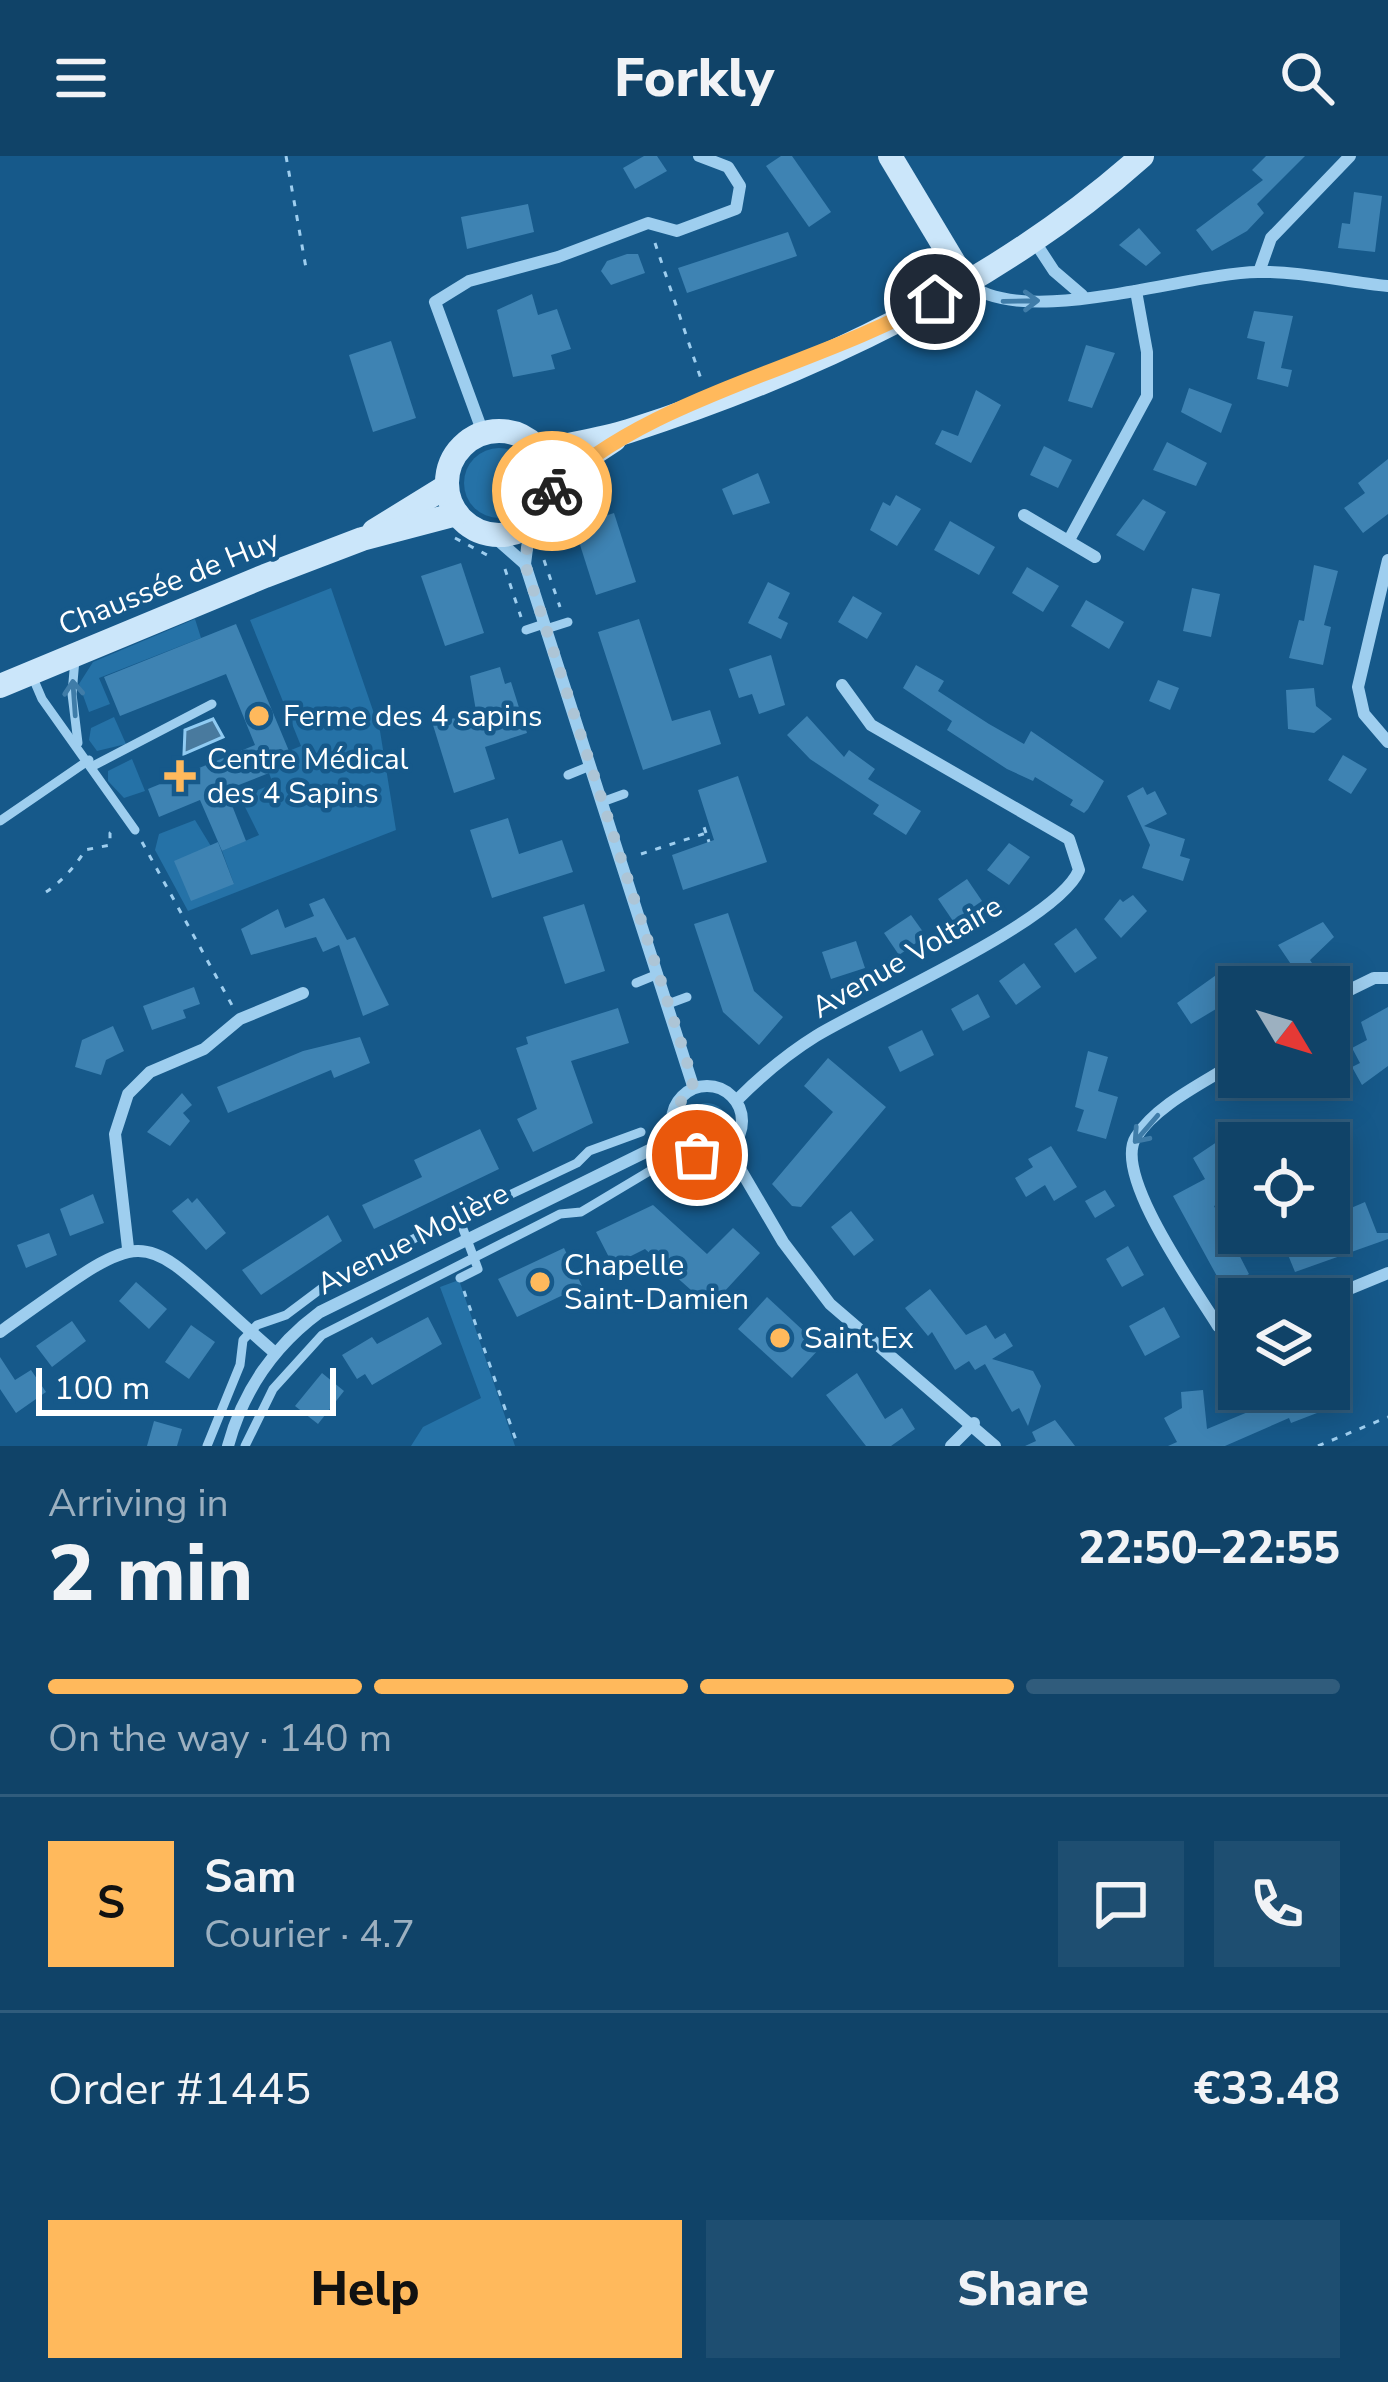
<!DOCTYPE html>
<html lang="en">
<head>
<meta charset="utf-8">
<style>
  body { margin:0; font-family:"Nunito Sans",sans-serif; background:#1e4e71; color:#f1f3f6; height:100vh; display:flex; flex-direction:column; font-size:45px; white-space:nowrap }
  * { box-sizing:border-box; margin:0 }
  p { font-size:39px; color:#9cb0c0 }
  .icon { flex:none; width:66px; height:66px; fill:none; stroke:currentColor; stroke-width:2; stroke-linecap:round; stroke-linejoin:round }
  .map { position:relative; height:1290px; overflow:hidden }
  .drawer { display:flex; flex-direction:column; background:#104368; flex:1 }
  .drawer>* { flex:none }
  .needle { width:78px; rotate:128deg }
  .controls { position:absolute; left:1218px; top:810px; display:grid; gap:24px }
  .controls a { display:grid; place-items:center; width:132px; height:132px; border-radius:0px; background:#104368; box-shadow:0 6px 30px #0003,0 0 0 3px #305c7c; font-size:60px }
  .scale { position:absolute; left:36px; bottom:30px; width:300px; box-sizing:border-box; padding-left:12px; border:6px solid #fff; border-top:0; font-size:33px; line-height:42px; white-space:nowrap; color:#fff; -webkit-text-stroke:9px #16598a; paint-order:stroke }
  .pin { position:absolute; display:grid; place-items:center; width:102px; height:102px; color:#fff; margin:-51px; border:6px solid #fff; border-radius:50%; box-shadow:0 3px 12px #0007 }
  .courier { position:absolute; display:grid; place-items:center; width:120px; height:120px; margin:-60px; border:9px solid #ffb95c; border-radius:50%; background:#fff; color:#222; box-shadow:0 3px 15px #0007 }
  .head em { font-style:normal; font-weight:800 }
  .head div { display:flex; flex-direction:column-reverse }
  .head { display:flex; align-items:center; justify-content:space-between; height:204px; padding:0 48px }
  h1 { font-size:78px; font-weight:800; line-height:90px }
  .bar { display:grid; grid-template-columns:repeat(4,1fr); gap:18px 12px; align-content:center; height:144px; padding:0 48px }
  .bar i { height:15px; border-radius:9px; background:#305c7c }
  .bar .current { background:#ffb95c }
  .bar p { grid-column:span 4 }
  .line { display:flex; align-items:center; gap:30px; padding:0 48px; border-top:3px solid #305c7c }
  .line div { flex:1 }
  .round { display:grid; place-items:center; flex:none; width:126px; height:126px; border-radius:0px; background:#1e4e71 }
  .cta { display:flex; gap:24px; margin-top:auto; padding:24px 48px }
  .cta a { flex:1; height:138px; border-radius:0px; background:#ffb95c; color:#111; font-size:48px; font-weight:800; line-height:138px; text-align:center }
  .cta a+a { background:#1e4e71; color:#f1f3f6 }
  header { display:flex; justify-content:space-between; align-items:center; height:156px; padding:0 48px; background:#104368; font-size:54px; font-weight:800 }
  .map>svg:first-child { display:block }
  .green { fill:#2572a7 }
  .water { fill:#497a9e; stroke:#90cbf2; stroke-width:3 }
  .building { fill:#3e83b3 }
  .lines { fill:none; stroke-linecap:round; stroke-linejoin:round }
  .path { stroke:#9eceef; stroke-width:3; stroke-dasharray:6 9; stroke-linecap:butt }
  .lane { stroke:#9eceef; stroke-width:9 }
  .street { stroke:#9eceef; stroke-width:12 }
  .secondary { stroke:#cbe6fa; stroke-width:24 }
  .oneway { stroke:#3f7ca8 }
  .done { stroke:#adc5d6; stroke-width:12; stroke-dasharray:0 21.6 }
  .route { stroke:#ffb95c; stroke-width:15 }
  .poi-dot { fill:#ffb95c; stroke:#16598a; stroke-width:4.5 }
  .labels { text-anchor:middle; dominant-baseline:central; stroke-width:9; stroke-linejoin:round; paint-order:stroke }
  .street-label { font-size:30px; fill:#fff; stroke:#16598a }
  .poi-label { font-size:30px; fill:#fff; stroke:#16598a; text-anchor:start }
</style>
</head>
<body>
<header><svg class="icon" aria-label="menu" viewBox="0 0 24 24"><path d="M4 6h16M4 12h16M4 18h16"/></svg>Forkly<svg class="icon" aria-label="search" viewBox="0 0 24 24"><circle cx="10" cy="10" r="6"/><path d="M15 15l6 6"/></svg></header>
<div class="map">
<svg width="1388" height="1290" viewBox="0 0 1388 1290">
  <rect width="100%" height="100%" fill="#16598a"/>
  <g class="green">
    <circle cx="499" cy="327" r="35"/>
    <polygon points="331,432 380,575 396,674 188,755 155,694 159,678 195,664 234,728 222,695 259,679 240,641 273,628 269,617 278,612 274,601 301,590 250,464"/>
    <polygon points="195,463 201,482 99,522 110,548 89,556 79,528 93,506"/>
    <polygon points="114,561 126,588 97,595 89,584 91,572"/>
    <polygon points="132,603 145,635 124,642 108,625 108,615"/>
    <circle cx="707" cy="967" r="20"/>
    <polygon points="459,1124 515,1290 411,1290 423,1271 481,1242 440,1131"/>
  </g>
  <polygon class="water" points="213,563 223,581 184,598 185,574"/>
  <g class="building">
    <polygon points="644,0 657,0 667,15 635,33 623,12"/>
    <polygon points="781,0 792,0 831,56 809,71 766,10"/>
    <polygon points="1266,0 1305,0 1257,48 1264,57 1247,75 1212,95 1196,74 1263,24 1252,14"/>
    <polygon points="1354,36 1382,40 1375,96 1338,92 1342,67 1350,68"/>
    <polygon points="528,48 534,76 467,93 461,61"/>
    <polygon points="1139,72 1161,97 1146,110 1119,89"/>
    <polygon points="788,76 797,100 687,137 678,112"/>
    <polygon points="627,98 638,98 645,117 611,129 601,115 607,105"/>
    <polygon points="532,138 538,159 557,153 571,193 551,199 555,213 513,221 497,154"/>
    <polygon points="1254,155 1293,160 1281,212 1292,214 1288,231 1257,223 1265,186 1247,182"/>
    <polygon points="391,185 416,262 373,276 349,199"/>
    <polygon points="1086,189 1115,197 1092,252 1068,245"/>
    <polygon points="1189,232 1232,248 1221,277 1181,256"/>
    <polygon points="976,234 1001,249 971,307 935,288 942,274 958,280"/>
    <polygon points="1167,286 1207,307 1196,330 1153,314"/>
    <polygon points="1044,290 1072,304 1058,332 1030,319"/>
    <polygon points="1388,303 1388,358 1363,377 1344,352 1365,337 1358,327"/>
    <polygon points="758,317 770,347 733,359 722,333"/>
    <polygon points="896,339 921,353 897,390 870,374 883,346 890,350"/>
    <polygon points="1143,343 1166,356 1144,395 1116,379"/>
    <polygon points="614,357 636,426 596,439 574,370"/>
    <polygon points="950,365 995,391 979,419 934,394"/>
    <polygon points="461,407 484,477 445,490 421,420"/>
    <polygon points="1314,409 1338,415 1324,469 1331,471 1323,509 1289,502 1299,464 1304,465"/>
    <polygon points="1027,411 1059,430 1043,456 1012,437"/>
    <polygon points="768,426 790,437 778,462 788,467 781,483 748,467"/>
    <polygon points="1192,432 1220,438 1211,481 1183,475"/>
    <polygon points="853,440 882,457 867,483 838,466"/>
    <polygon points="1086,444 1124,466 1109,493 1071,470"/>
    <polygon points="639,463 672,565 710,554 721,588 643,614 598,476"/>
    <polygon points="236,468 289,595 265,605 269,617 226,634 246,685 222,695 200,644 159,661 148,633 255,589 226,518 120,560 104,521"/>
    <polygon points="771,499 785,549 759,558 752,538 739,542 729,513"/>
    <polygon points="916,509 944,525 938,535 989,568 1024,588 1031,575 1104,625 1088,653 1084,657 1070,649 1073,644 1035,621 1033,625 1007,613 947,574 952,565 903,532"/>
    <polygon points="500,511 505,528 511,526 527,577 485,591 495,623 454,637 433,569 476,555 470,520"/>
    <polygon points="1158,524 1179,532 1170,554 1149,545"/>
    <polygon points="1314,532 1316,550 1332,563 1314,577 1288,573 1286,534"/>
    <polygon points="807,560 844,601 849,594 875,613 868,623 921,655 906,679 873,658 879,649 810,603 787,579"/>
    <polygon points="1343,599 1367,613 1351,638 1328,624"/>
    <polygon points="738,620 767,706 683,734 672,699 714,684 698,634"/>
    <polygon points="1143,631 1147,639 1155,635 1167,658 1144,670 1185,683 1180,700 1190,703 1183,725 1142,712 1150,689 1127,640"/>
    <polygon points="508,662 519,698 562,684 573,716 492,742 470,674"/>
    <polygon points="218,686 234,728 191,745 174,705"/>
    <polygon points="1009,687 1030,701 1009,729 987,714"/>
    <polygon points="967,723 982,745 953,765 938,743"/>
    <polygon points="1133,739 1147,755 1121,782 1104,763 1120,743 1123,746"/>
    <polygon points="324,742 347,784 355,781 389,849 363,860 339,789 323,796 316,781 251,799 241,773 278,753 285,772 314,760 309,748"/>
    <polygon points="584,748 605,815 565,828 543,761"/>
    <polygon points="728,757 754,835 783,861 759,889 723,856 694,768"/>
    <polygon points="911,759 926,780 899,799 884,777"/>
    <polygon points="1323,766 1334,781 1310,804 1316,813 1301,823 1278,789"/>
    <polygon points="1076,772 1097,802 1075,817 1054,788"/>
    <polygon points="856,785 865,812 831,823 822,796"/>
    <polygon points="1024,807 1041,831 1016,849 999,825"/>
    <polygon points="1219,817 1236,841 1191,868 1177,847"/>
    <polygon points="194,831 200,848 183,854 186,862 152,874 143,850"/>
    <polygon points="978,838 990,861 963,875 951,853"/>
    <polygon points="1388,851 1388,910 1362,929 1352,911 1360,907 1352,892 1367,884 1361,866"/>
    <polygon points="618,852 629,887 571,905 593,967 533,996 517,963 537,953 516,892 528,888 526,881"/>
    <polygon points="113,870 124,895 106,904 101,919 75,911 82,884"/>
    <polygon points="922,874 934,899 900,916 888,891"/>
    <polygon points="360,881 370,907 334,922 331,914 228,957 217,931 303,895"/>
    <polygon points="1088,895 1108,901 1098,935 1118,941 1106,983 1077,975 1084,954 1075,951"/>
    <polygon points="828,902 886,951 801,1051 792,1050 772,1028 833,956 804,930"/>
    <polygon points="182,937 192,949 183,957 190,965 170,990 147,976"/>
    <polygon points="1248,965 1263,987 1239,987 1239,1037 1214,1050 1249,1118 1224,1133 1173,1040 1205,1023 1193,1002"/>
    <polygon points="480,973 499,1013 374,1073 362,1049 422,1021 414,1004"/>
    <polygon points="1051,990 1077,1031 1054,1045 1045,1029 1026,1041 1015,1022 1033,1011 1028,1003"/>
    <polygon points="1105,1034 1115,1050 1095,1062 1085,1045"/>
    <polygon points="93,1038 104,1067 70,1080 60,1053"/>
    <polygon points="188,1042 192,1047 197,1042 226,1077 206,1094 172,1055"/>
    <polygon points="1365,1046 1377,1077 1388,1077 1388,1083 1295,1116 1284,1089 1292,1086 1288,1077 1353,1077 1344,1055"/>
    <polygon points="653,1049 707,1098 733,1072 760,1097 710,1151 645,1093 613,1109 596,1076"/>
    <polygon points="851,1055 874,1084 854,1100 831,1071"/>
    <polygon points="328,1059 342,1085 261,1139 242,1114"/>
    <polygon points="49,1077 57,1099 26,1112 17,1089"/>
    <polygon points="1128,1090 1144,1119 1122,1131 1106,1103"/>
    <polygon points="564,1092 582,1130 517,1161 498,1123"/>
    <polygon points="136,1126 167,1153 149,1173 119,1145"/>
    <polygon points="930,1133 966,1179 986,1169 995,1183 1005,1177 1013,1190 992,1203 1033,1215 1041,1230 1028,1270 1019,1252 1012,1256 985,1208 975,1214 969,1205 955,1214 932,1176 928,1180 905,1152"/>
    <polygon points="767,1141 821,1191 792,1222 738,1173"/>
    <polygon points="1164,1151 1180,1181 1145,1200 1129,1170"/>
    <polygon points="428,1161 442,1188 372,1229 365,1218 357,1223 342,1199 372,1181 377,1188"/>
    <polygon points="72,1165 86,1185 52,1211 36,1190"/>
    <polygon points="191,1169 215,1186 189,1223 165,1206"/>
    <polygon points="0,1201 15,1224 31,1214 46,1236 16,1257 0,1233"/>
    <polygon points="322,1217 344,1235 318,1268 295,1250"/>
    <polygon points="857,1217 885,1263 902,1252 915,1273 891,1290 866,1290 826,1239"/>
    <polygon points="1303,1233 1323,1233 1330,1252 1291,1267 1289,1262 1225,1290 1168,1290 1177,1286 1164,1262 1182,1252 1181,1236 1203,1234 1207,1273"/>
    <polygon points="1055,1264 1075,1290 1025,1290 1036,1285 1032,1276"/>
    <polygon points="154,1265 182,1273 177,1290 147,1290"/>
  </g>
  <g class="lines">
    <g class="path">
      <polyline points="286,0 306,112"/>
      <polyline points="655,87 702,226"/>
      <polyline points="455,382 489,400"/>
      <polyline points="546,383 557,359"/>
      <polyline points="544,404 560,451"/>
      <polyline points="505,413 521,461"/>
      <polyline points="706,677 703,668 708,667"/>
      <polyline points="142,686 233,851"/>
      <polyline points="641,698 706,677 709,686"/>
      <path d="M46,736c14,-9 31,-27 39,-42l25,-5v-12l6,-4"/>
      <polyline points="464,1135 518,1290"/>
      <polyline points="1318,1290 1388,1261"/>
    </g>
    <g class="lane">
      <polyline points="546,473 568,466"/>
      <polyline points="526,474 544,468"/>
      <polyline points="75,503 72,538 78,587"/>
      <polyline points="33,522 42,543 135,674"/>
      <polyline points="93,610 212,548"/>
      <polyline points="568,619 590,610"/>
      <polyline points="602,646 624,638"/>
      <polyline points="0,665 89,604"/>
      <polyline points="636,827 658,818"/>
      <polyline points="668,848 687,841"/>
      <polyline points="459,1062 478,1113 460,1122"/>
      <polyline points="207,1290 240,1209 243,1184 257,1169 286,1159 322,1132 471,1052 486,1050 577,1007 589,995 641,976"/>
      <polyline points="245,1290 273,1233 322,1179 560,1058 581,1056 653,1013"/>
    </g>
    <g class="street">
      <polyline points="1033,83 1054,115 1082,139"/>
      <polyline points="1259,116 1271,82 1350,0"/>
      <path d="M966,126c56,49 219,-9 292,-10 42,-1 88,10 130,14"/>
      <polyline points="483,277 435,146 469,125 558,101 648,67 677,75 736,53 740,30 728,11 699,0"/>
      <polyline points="1024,359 1095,401"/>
      <polyline points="530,369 525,408 693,930"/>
      <polyline points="492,379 525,408"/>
      <polyline points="1069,384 1147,240 1147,196 1136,135"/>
      <polyline points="1388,404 1358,531 1364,558 1388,586"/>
      <polyline points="1329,844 1374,822 1388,822"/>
      <path d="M1239,904c-33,22 -81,43 -103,77 -24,37 60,153 82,189l21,6"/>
      <circle cx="707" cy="965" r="35"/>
      <path d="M737,944c24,-24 50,-46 79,-64 52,-32 243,-115 263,-166l-10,-31 -198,-114 -29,-40"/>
      <polyline points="729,994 783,1086 830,1148 995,1290"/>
      <polyline points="128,1092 115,978 128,938 150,916 204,893 240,863 303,837"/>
      <polyline points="1325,1143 1388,1117"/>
      <path d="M0,1176c164,-116 129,-106 275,21"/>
      <path d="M228,1290c15,-55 47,-101 92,-134l356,-175"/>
      <polyline points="951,1290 974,1267"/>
    </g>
    <g class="secondary">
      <polyline points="890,0 965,125"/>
      <circle cx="499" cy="327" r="52"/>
      <path d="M540,295c29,-7 61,-11 89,-20 182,-59 370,-147 513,-275"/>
      <polyline points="550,338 582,305 614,284"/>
      <polyline points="374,375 447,330"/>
      <polyline points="0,530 265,420 362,383 457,358"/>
    </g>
  </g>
  <defs><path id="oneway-shaft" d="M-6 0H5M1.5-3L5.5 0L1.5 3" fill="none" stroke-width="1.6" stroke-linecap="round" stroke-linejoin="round" transform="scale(3)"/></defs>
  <g class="oneway">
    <use href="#oneway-shaft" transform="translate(1021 145) rotate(-1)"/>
    <use href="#oneway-shaft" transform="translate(74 542) rotate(-94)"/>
    <use href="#oneway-shaft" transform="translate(1146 973) rotate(131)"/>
  </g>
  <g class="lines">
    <polyline class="done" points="552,335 530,368 525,408 686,902 693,930 675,953 674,975 697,999"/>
    <path class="route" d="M552,335c92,-93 265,-124 383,-192"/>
  </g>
  <g class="poi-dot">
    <circle cx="259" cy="560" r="12"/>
    <path d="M174 602h12v12h12v12h-12v12h-12v-12h-12v-12h12z"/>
    <circle cx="540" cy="1126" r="12"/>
    <circle cx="780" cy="1182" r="12"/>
  </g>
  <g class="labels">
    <g class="street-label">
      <text transform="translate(169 427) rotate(-22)">Chaussée de Huy</text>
      <text transform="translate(907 801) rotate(-30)">Avenue Voltaire</text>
      <text transform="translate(413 1083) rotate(-27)">Avenue Molière</text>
    </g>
    <g class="poi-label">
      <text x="283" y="560">Ferme des 4 sapins</text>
      <text x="207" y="603">Centre Médical<tspan x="207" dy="34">des 4 Sapins</tspan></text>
      <text x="564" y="1109">Chapelle<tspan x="564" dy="34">Saint-Damien</tspan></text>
      <text x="804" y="1182">Saint Ex</text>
    </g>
  </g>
</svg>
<div class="controls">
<a><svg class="needle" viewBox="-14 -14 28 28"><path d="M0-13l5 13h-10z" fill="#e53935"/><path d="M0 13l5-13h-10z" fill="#9cb0c0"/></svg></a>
<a><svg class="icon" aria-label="locate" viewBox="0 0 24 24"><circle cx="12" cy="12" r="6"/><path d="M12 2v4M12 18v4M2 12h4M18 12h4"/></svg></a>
<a><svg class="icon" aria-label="layers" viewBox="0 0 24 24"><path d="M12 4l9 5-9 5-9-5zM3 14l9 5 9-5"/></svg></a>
</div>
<div class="scale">100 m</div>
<div class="pin" style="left:697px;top:999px;background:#ea580c"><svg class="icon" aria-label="bag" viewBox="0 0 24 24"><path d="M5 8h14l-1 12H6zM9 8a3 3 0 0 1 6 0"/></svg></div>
<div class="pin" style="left:935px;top:143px;background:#1f2937"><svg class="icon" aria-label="home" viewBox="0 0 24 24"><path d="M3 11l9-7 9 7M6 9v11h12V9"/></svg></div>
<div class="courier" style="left:552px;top:335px"><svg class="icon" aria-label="bike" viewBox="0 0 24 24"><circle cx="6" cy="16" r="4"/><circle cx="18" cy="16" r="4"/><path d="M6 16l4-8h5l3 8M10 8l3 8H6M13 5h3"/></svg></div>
</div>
<section class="drawer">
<div class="head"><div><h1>2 min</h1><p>Arriving in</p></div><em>22:50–22:55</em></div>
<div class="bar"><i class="current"></i><i class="current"></i><i class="current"></i><i></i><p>On the way · 140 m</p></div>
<div class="line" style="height:216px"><b class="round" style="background:#ffb95c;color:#111">S</b><div><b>Sam</b><p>Courier · 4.7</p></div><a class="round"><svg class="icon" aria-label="chat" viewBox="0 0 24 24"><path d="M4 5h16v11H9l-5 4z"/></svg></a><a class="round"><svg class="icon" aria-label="phone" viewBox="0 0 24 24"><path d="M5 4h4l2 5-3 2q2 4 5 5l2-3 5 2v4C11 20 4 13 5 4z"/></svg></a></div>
<div class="line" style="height:156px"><div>Order #1445</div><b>€33.48</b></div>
<div class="cta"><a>Help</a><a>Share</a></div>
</section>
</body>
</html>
